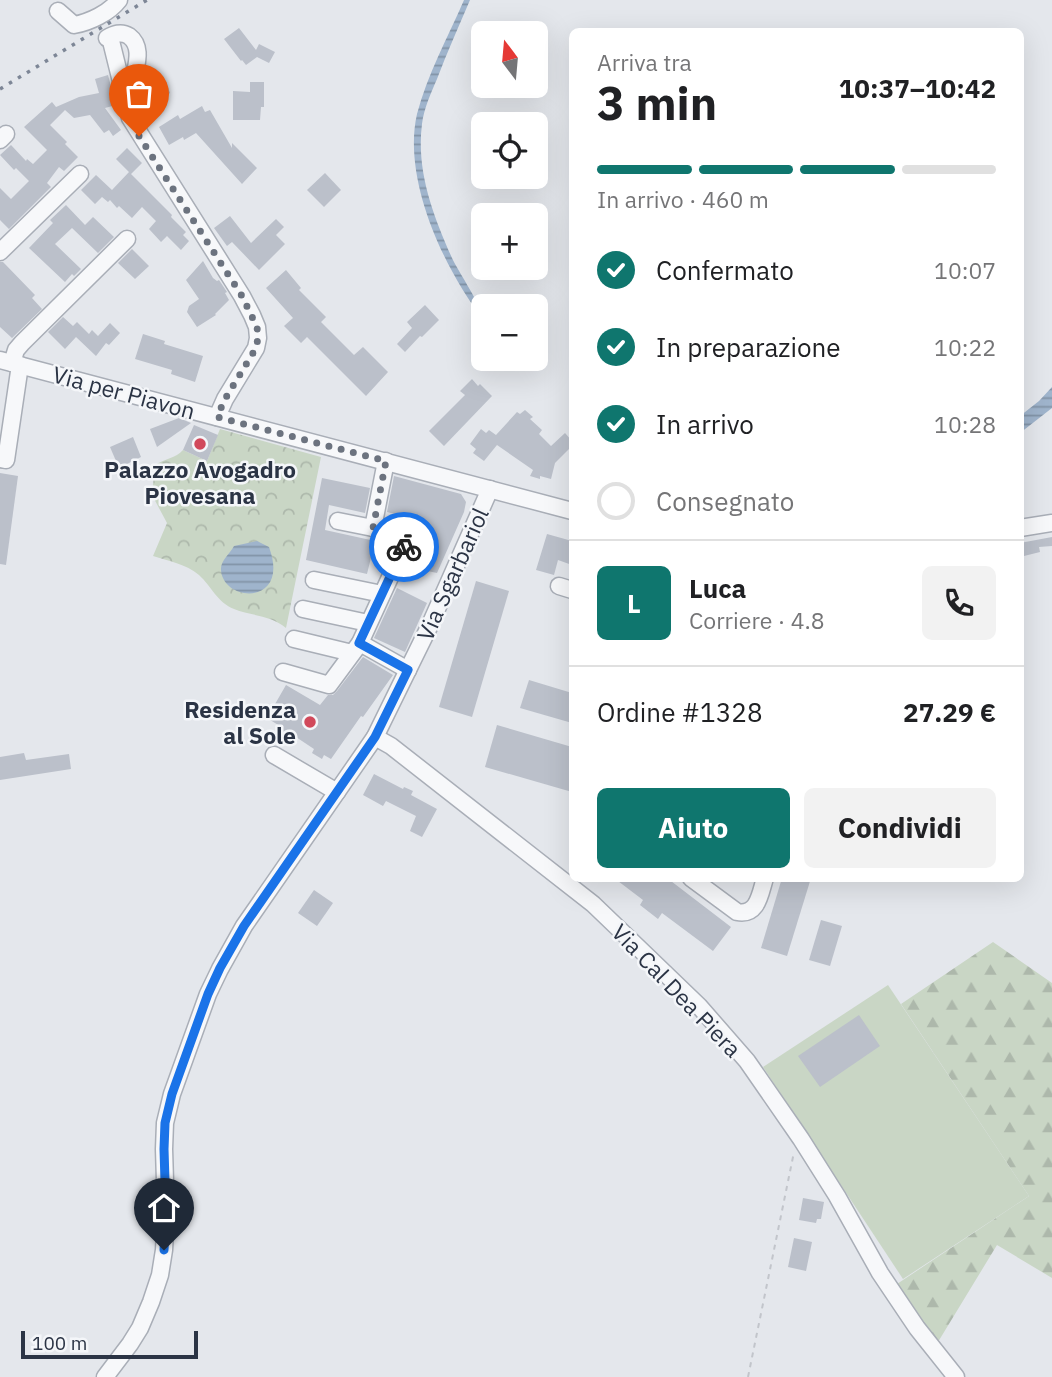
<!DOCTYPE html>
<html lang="it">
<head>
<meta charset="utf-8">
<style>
  body { margin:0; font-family:"IBM Plex Sans",sans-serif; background:#f2f2f2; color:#202124; height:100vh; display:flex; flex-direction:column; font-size:26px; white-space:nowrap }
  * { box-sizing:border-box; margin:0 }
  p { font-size:23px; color:#757577 }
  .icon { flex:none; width:38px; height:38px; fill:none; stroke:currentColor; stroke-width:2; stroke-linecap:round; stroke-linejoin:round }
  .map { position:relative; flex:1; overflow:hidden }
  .panel { position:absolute; left:569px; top:28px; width:455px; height:854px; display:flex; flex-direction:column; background:#fff; border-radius:10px; box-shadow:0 7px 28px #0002 }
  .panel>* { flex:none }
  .needle { width:46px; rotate:344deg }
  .tools { position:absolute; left:471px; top:21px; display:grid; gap:14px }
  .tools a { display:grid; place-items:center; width:77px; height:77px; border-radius:10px; background:#fff; box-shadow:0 7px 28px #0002; font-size:35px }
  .scale { position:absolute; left:21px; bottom:18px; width:177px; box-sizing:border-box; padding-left:7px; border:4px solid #2b3445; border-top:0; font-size:19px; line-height:24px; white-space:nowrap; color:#2b3445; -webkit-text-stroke:5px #f4f6f9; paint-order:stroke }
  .pin { position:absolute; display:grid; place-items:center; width:60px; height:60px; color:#fff; margin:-72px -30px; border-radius:50% 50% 50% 0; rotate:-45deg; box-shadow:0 0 7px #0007 }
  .pin .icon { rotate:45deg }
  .courier { position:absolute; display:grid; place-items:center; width:70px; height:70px; margin:-35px; border:5px solid #1a73e8; border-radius:50%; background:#fff; color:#222; box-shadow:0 2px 9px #0007 }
  .overview em { font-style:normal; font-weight:800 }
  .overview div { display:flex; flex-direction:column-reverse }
  .overview { display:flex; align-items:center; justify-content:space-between; height:119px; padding:0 28px }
  h1 { font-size:46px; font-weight:800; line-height:52px }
  .bar { display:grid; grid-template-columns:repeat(4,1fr); gap:10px 7px; align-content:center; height:84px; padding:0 28px }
  .bar i { height:9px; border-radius:5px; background:#e0e0e0 }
  .bar .on { background:#0f766e }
  .bar p { grid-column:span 4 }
  .line { display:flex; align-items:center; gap:18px; padding:0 28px; border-top:2px solid #e0e0e0 }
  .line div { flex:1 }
  .round { display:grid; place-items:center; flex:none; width:74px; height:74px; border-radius:10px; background:#f2f2f2 }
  ol { padding:0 28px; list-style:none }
  li { display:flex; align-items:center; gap:21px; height:77px }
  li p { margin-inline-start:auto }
  li .icon { padding:7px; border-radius:50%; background:#0f766e; color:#fff; stroke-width:4 }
  li:last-child { color:#757577 }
  li i { width:38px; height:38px; border:4px solid #e0e0e0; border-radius:50% }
  .primary-button { display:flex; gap:14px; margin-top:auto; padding:14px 28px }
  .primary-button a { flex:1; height:80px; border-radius:10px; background:#0f766e; color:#fff; font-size:28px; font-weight:800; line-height:80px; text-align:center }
  .primary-button a+a { background:#f2f2f2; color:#202124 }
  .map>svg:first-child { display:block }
  .forest { fill:url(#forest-firs) }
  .park { fill:url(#park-crowns) }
  .pitch { fill:#c9d6c5 }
  .water { fill:url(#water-rules) }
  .building { fill:#bbc0ca }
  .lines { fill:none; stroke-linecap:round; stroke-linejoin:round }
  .minor-casing { stroke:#a9aeb7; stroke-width:19 }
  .path { stroke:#c2c5cb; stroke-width:2; stroke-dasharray:5 5; stroke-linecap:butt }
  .minor { stroke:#f7f8fa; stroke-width:16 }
  .rail { stroke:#7d8696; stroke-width:3.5; stroke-dasharray:3.5 7; stroke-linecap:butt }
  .done { stroke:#6c737f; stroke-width:7; stroke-dasharray:0 12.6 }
  .route { stroke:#1a73e8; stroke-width:9 }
  .poi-dot { fill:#d1495b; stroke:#f4f6f9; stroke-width:2.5 }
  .labels { text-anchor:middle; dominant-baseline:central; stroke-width:5; stroke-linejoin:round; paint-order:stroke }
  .street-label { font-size:23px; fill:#2b3445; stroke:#f4f6f9 }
  .poi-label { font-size:23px; font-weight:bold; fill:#2b3445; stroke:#f4f6f9 }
</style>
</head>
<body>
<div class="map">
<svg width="1052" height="1377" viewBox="0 0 1052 1377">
  <defs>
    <pattern id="forest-firs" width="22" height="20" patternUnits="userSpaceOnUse" patternTransform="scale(1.75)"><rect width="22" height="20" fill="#c9d6c5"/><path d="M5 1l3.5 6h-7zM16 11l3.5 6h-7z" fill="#adb8ab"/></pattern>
    <pattern id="park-crowns" width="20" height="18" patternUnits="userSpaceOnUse" patternTransform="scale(1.75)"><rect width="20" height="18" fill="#c9d6c5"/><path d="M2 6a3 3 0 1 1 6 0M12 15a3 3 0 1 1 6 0" fill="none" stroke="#adb8ab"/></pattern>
    <pattern id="water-rules" width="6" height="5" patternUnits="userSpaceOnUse" patternTransform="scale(1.75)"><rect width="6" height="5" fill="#9fb4cc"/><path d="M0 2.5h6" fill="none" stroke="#8293a7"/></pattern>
  </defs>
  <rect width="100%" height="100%" fill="#e4e7ec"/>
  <polygon class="forest" points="993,942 1052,983 1052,1278 997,1245 938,1342 897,1284 1029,1196 901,1004"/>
  <path class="park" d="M220,429l101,28 -35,171c-15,-13 -35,-12 -52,-19 -16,-6 -23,-23 -35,-34 -13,-11 -31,-14 -46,-19l14,-33 -15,-28 3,-30c9,-6 21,-7 28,-15l24,11z"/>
  <polygon class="pitch" points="888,985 1029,1196 903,1279 763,1067"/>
  <g class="water">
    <path d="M464,0h6c-11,26 -23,52 -33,79 -6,14 -13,29 -15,45 -6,47 11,91 30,134 6,13 31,50 31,61 -39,-50 -81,-140 -66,-205 10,-39 31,-77 47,-114z"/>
    <polygon points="1052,387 1052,408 1020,433 1020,416 1039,401"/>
    <path d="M257,541l12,6c22,59 -46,56 -48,23 -1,-9 9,-16 13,-24z"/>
  </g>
  <g class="building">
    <polygon points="239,28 256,50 259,44 275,52 269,63 257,57 246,65 242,60 241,61 224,39"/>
    <polygon points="108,75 116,105 105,108 121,130 113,136 109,130 104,133 90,115 74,118 65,110 50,125 67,142 65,144 78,157 64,171 59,167 47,183 51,187 9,229 0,220 0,188 11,199 29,181 16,168 14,170 0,155 11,145 26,161 27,159 33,164 47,150 24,127 52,102 56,107 79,97 99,93 95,79"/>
    <polygon points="166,82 170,93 152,107 146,90"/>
    <polygon points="250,82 264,82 264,107 261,107 260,120 233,120 233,91 250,92"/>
    <polygon points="202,106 205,112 210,110 232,148 232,143 257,168 242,184 196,133 184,140 183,137 169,145 159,127 178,115 180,119"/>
    <polygon points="127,148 142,163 131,174 172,215 171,217 186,232 183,235 189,241 181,250 167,236 161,242 149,229 156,221 142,207 132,218 119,206 117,208 110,200 108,202 102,197 95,204 81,190 96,175 112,190 129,172 116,159"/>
    <polygon points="325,173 341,190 324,207 307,190"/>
    <polygon points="66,205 85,225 93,217 114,237 98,253 72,228 55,244 81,269 74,276 72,274 65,282 29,248 53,223 50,220"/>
    <polygon points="230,216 251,243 276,219 284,227 276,235 285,244 259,270 232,242 227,246 214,228"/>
    <polygon points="132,249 149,266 135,279 118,263"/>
    <polygon points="203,261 213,278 217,281 219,280 227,292 225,293 229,300 215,314 216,315 197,327 187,312 189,306 199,299 186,280"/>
    <polygon points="0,262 3,262 35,295 32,298 42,309 12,338 0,327"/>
    <polygon points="286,270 301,288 299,290 326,317 321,322 354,355 363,347 388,372 366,396 307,337 301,343 284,326 293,318 266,288"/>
    <polygon points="425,305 439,320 422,337 420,336 405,352 397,344 412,328 407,322"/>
    <polygon points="63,317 73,326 77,322 89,334 92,330 98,336 110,323 120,333 109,345 106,343 96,356 76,337 65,349 48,332"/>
    <polygon points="143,334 165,341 164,344 203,356 195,382 171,374 172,370 135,359"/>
    <polygon points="472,379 478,386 480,384 492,396 444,446 429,431 465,395 460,391"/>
    <polygon points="525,410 533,417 530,419 542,430 539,434 551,446 565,433 572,441 572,446 555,463 551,479 540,476 540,479 530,476 533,470 497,445 484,461 473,453 476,449 470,444 481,429 486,433 489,430 496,435 517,412 520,414"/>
    <polygon points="179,418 191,423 157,447 150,429"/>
    <polygon points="194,425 218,435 207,461 183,450"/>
    <polygon points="133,437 141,457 119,468 110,447"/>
    <polygon points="0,473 18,476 6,565 0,564"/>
    <polygon points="394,476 461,494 466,502 464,512 437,573 418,569 433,535 424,533 427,522 387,512"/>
    <polygon points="322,478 370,488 365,513 329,505 325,530 375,541 367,574 306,560"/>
    <polygon points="547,534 572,541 572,565 558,560 554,575 536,570"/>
    <polygon points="1052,537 1052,546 1039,547 1040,552 1020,557 1020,543"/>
    <polygon points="476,581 509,591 472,717 439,707"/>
    <polygon points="397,588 427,603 405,652 374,638"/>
    <polygon points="363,657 393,675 363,717 361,716 331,759 324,755 322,759 312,753 314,749 293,735 290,740 280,733 283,728 267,718 286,685 320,705 328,695 333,695 337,691"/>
    <polygon points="529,680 572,693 572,723 520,708"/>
    <polygon points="497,725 572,747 572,792 485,767"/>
    <polygon points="24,753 26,760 69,754 71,769 0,780 0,757"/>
    <polygon points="374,774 403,789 404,787 413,791 411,795 437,809 422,837 410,831 416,816 386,801 383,806 363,795"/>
    <polygon points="614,878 667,878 731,927 713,951 662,913 658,919 640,905 643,900"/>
    <polygon points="782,878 811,878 787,956 761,948"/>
    <polygon points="314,890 333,903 317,926 298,913"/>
    <polygon points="821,920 842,926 830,966 809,960"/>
    <polygon points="859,1015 880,1046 820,1087 798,1056"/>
    <polygon points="803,1198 824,1202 821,1219 817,1219 816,1223 799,1220"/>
    <polygon points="794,1238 812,1242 806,1271 788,1267"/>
  </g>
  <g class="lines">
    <g class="minor-casing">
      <g id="minor">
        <path d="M58,11l16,14c16,-3 35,-12 45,-25"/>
        <path d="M107,38c7,-4 14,-7 22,-2 16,12 5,34 4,50 -1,7 0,15 0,23"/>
        <polyline points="111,41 130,118 242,296 252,315 257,327 258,338 256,348 225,399 217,417"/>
        <polyline points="0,140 6,134"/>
        <polyline points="0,252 80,174"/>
        <polyline points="0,360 572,511"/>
        <polyline points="12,363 16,350 22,343 127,239"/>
        <polyline points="0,459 6,460 20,365"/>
        <polyline points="338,521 373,528 386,461"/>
        <polyline points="1020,528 1052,523"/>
        <polyline points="314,580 382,594"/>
        <polyline points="559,586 572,590"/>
        <polyline points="303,609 368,623"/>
        <polyline points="294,639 352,653"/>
        <polyline points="360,643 408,670"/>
        <polyline points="283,672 329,685 360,643 408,538 373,528"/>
        <polyline points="375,737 391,746 593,904 699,1006 747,1061 801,1139 837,1196 880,1273 917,1328 956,1377"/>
        <polyline points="274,755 337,792"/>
        <path d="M691,878l46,34c21,4 23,-18 28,-34"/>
        <polyline points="105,1377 130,1344 140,1328 151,1302 160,1275 164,1250 166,1214 164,1149 165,1123 172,1094 208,994 220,969 244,926 375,737 429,627 490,489"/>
      </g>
    </g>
    <polyline class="path" points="748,1377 794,1152"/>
    <use href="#minor" class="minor"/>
    <polyline class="rail" points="0,89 147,0"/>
  </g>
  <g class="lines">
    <polyline class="done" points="139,136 242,296 257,327 258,338 256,348 225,399 217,417 386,461 373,528 408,538 404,547"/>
    <polyline class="route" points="164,1250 166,1214 164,1149 165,1123 172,1094 208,994 220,968 244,926 375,737 408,670 359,643 404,547"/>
  </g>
  <g class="poi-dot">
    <circle cx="200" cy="444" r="7"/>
    <circle cx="310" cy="722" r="7"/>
  </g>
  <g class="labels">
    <g class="street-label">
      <text transform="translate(124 392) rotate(15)">Via per Piavon</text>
      <text transform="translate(452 574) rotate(-66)">Via Sgarbariol</text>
      <text transform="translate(677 990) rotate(46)">Via Cal Dea Piera</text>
    </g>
    <g class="poi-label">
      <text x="200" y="469">Palazzo Avogadro<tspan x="200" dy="26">Piovesana</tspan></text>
      <text x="296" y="709" text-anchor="end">Residenza<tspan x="296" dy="26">al Sole</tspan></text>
    </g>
  </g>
</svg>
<div class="tools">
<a><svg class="needle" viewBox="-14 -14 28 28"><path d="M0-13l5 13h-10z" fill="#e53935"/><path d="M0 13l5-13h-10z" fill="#757577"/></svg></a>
<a><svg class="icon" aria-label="locate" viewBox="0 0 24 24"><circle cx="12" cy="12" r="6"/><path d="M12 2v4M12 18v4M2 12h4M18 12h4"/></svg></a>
<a>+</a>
<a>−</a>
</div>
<div class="scale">100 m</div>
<div class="pin" style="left:139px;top:136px;background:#ea580c"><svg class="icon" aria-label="bag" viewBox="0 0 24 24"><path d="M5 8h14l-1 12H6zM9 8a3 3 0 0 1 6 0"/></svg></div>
<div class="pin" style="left:164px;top:1250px;background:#1f2937"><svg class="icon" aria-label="home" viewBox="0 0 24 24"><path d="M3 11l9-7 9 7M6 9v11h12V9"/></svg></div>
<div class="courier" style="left:404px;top:547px"><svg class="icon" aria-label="bike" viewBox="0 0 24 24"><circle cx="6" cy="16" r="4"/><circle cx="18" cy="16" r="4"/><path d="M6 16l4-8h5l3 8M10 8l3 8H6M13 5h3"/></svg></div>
<section class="panel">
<div class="overview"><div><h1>3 min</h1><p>Arriva tra</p></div><em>10:37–10:42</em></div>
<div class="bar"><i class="on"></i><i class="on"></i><i class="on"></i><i></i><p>In arrivo · 460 m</p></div>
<ol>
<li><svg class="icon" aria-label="check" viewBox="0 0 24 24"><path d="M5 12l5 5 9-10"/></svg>Confermato<p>10:07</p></li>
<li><svg class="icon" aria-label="check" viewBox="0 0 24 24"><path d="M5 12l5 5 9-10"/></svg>In preparazione<p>10:22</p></li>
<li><svg class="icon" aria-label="check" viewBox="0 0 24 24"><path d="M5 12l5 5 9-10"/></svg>In arrivo<p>10:28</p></li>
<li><i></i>Consegnato</li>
</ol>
<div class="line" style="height:126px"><b class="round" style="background:#0f766e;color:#fff">L</b><div><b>Luca</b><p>Corriere · 4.8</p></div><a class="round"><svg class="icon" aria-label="phone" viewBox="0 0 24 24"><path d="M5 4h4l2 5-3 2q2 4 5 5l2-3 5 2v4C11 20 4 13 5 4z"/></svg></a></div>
<div class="line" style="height:91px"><div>Ordine #1328</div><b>27.29 €</b></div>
<div class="primary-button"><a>Aiuto</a><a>Condividi</a></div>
</section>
</div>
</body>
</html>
